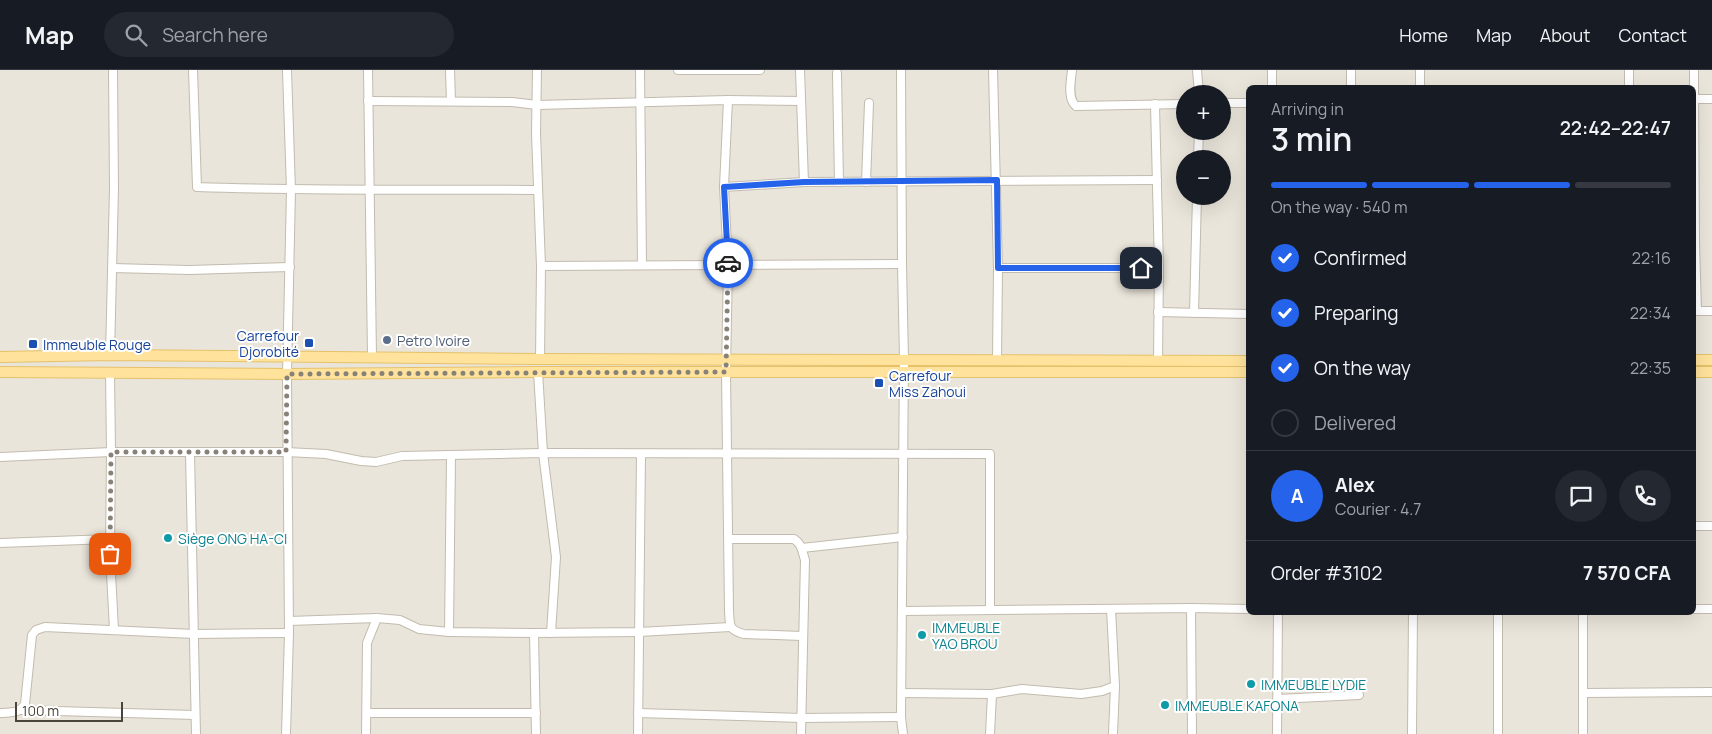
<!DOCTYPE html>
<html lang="en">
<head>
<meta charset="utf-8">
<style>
  body { margin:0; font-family:Manrope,sans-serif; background:#242831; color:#f1f3f6; height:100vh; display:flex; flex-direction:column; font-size:19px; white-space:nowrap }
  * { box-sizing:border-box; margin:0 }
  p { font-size:16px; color:#9ea1a6 }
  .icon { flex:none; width:28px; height:28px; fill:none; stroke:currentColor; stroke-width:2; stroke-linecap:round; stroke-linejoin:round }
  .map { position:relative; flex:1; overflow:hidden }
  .drawer { position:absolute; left:1246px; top:15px; width:450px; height:530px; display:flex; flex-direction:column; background:#171b24; border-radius:8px; box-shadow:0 5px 20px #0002 }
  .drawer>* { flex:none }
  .tools { position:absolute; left:1176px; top:15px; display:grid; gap:10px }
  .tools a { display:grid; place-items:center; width:55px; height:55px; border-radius:50%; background:#171b24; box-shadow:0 5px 20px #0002; font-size:25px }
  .scale { position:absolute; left:15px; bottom:12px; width:108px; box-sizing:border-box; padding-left:5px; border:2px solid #4b4439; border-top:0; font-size:14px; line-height:18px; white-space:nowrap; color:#4b4439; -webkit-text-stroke:4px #fff; paint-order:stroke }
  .pin { position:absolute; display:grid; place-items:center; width:42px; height:42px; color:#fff; margin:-21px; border-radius:10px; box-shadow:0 2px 8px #0006 }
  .courier { position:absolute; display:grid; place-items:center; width:50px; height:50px; margin:-25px; border:4px solid #2563eb; border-radius:50%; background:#fff; color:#222; box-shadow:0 1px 6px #0007 }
  .overview em { font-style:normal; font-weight:600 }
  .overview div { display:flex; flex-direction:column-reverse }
  .overview { display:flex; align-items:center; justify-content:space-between; height:85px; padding:0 25px }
  h1 { font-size:32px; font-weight:600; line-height:38px }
  .bar { display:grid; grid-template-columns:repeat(4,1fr); gap:8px 5px; align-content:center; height:60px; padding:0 25px }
  .bar i { height:6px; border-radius:4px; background:#363941 }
  .bar .active { background:#2563eb }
  .bar p { grid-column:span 4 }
  .line { display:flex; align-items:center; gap:12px; padding:0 25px; border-top:1px solid #363941 }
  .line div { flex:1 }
  .round { display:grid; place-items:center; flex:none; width:52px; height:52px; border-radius:26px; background:#242831 }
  ol { padding:0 25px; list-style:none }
  li { display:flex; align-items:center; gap:15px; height:55px }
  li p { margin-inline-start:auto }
  li .icon { padding:5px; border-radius:50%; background:#2563eb; color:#fff; stroke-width:4 }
  li:last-child { color:#9ea1a6 }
  li i { width:28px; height:28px; border:2px solid #363941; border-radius:50% }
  header { display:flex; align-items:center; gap:30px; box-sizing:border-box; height:70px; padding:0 25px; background:#171b24; border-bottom:1px solid #363941 }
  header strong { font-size:24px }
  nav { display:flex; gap:28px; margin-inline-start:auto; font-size:18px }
  .search { width:350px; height:45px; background:#242831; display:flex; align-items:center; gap:12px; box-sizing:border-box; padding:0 18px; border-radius:28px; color:#9ea1a6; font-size:19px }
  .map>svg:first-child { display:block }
  .residential { fill:#eae5da; fill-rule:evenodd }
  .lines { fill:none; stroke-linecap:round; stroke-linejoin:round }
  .minor-casing { stroke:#c2bbae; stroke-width:10 }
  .major-casing { stroke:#e6c16a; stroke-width:12 }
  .minor { stroke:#fff; stroke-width:8 }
  .major { stroke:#ffe39c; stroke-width:10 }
  .done { stroke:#878178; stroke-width:5; stroke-dasharray:0 9 }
  .route { stroke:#2563eb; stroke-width:6 }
  .service-dot { fill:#5c6f8a; stroke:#fff; stroke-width:2 }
  .transit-dot { fill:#1a4fb4; stroke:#fff; stroke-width:2 }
  .culture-dot { fill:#0f9aa8; stroke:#fff; stroke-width:2 }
  .labels { text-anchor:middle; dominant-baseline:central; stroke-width:4; stroke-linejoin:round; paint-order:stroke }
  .transit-label { font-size:14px; fill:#164399; stroke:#fff; text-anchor:start }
  .service-label { font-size:14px; fill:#4e5e75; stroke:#fff; text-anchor:start }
  .culture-label { font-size:14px; fill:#0d838f; stroke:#fff; text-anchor:start }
</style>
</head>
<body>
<header>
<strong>Map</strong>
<div class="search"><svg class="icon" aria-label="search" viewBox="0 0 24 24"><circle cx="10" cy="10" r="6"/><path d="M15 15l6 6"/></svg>Search here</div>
<nav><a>Home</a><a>Map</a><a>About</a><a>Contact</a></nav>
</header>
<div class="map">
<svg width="1712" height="664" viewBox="0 0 1712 664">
  <rect width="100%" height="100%" fill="#f6f3ec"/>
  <path class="residential" d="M0,0h1712v664h-1712zM1249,18h445v524h-445zM1185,24h37v37h-37zM1185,89h37v37h-37z"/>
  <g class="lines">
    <g class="minor-casing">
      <g id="minor">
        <path d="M193,0l4,117c114,4 227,2 341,3"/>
        <polyline points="368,0 372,287"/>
        <polyline points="450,0 451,31"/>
        <polyline points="537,0 536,63 541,196 540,289"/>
        <polyline points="640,0 642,195"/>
        <polyline points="678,0 760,0"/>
        <polyline points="800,0 804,112"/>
        <polyline points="901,0 902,194 904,290 901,647 903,664"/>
        <polyline points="993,0 998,198 997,290"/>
        <path d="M1072,0c-1,10 -5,29 4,36l109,-2"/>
        <polyline points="1197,0 1199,24"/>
        <polyline points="1629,0 1629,18"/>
        <polyline points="1694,0 1694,18"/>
        <polyline points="837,3 839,112"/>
        <polyline points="1272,18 1272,0"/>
        <polyline points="1351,18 1351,0"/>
        <polyline points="1420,18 1420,0"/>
        <polyline points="1694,19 1695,173 1697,241"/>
        <polyline points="1694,29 1712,29"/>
        <path d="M728,30l-4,87 4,77 -2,108 3,239c1,14 -1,19 15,23l58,2"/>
        <polyline points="368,31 512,32 537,35 728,30 801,31"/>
        <polyline points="1222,33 1249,33"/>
        <polyline points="1155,34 1159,198 1158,290"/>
        <polyline points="1198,89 1199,61"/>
        <polyline points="866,112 869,33"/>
        <polyline points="724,117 804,112 1157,110"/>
        <polyline points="541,196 902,194"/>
        <polyline points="112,198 189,200 290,197"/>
        <polyline points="998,198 1159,198"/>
        <polyline points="1694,241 1712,241"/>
        <polyline points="1158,242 1249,244"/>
        <polyline points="1194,243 1197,126"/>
        <polyline points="110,285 114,118 113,0"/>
        <polyline points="110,302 111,382 110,484 114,560"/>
        <polyline points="538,302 543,383 556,487 551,563"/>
        <polyline points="190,383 196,664"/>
        <polyline points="0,387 111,382 286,382 326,384 361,391 376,392 402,386 543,383 990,384 990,540"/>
        <polyline points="1694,456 1712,456"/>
        <path d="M729,469h65c8,5 8,12 11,21l-4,174"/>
        <polyline points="0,473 110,469"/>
        <polyline points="802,478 903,467"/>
        <polyline points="1191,538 1192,664"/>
        <polyline points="1111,539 1115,616 1113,664"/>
        <polyline points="1694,539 1712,539"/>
        <polyline points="903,541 1191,538 1249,539"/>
        <polyline points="1498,542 1498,664"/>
        <polyline points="289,551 377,548 400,550 419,559 449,562 534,563 639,562 730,557"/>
        <polyline points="449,562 451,386"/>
        <polyline points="534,563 536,664"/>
        <polyline points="902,623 992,624 1022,619 1081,624 1102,621 1115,616"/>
        <polyline points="1584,623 1712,622"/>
        <polyline points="1278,629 1359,625"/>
        <polyline points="22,640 195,645"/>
        <path d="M0,643c11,-1 19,1 25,-9l7,-69 4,-5 9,-3 149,7 95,-1"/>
        <polyline points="367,643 536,643"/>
        <polyline points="638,643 801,648 901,647"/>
        <polyline points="286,664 289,563 287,304 291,120 287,0"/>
        <polyline points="366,664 367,573 377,548"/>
        <polyline points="638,664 641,384"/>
        <polyline points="990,664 992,624"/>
        <polyline points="1277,664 1278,542"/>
        <polyline points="1412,664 1413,542"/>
        <polyline points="1583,664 1583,542"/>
      </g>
    </g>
    <g class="major-casing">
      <g id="major">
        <polyline points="0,287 110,285 540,289 1249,291"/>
        <polyline points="1694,290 1712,290"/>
        <polyline points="0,302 287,304 538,302 1249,302"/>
        <polyline points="1694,302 1712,302"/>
      </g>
    </g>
    <use href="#minor" class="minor"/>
    <use href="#major" class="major"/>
  </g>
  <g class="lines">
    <polyline class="done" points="110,484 111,382 286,382 287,304 726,302 728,193"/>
    <polyline class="route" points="728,193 724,117 804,112 997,110 998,198 1141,198"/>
  </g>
  <circle class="service-dot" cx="387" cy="270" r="5"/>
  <g class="transit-dot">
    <rect x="304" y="268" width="10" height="10" rx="2.5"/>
    <rect x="28" y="269" width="10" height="10" rx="2.5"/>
    <rect x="874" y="308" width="10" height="10" rx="2.5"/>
  </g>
  <g class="culture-dot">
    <circle cx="168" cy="468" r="5"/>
    <circle cx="922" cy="565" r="5"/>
    <circle cx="1251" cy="614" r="5"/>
    <circle cx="1165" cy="635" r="5"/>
  </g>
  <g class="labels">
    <g class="transit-label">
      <text x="299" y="265" text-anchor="end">Carrefour<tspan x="299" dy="16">Djorobité</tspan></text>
      <text x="43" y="274">Immeuble Rouge</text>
      <text x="889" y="305">Carrefour<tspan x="889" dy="16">Miss Zahoui</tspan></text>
    </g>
    <g class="service-label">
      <text x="397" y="270">Petro Ivoire</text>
    </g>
    <g class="culture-label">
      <text x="178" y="468">Siège ONG HA-CI</text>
      <text x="932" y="557">IMMEUBLE<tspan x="932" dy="16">YAO BROU</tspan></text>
      <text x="1261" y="614">IMMEUBLE LYDIE</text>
      <text x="1175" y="635">IMMEUBLE KAFONA</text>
    </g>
  </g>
</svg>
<div class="tools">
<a>+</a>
<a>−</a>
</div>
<div class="scale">100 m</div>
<div class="pin" style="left:110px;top:484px;background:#ea580c"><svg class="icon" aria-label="bag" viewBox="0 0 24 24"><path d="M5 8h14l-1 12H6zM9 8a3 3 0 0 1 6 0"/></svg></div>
<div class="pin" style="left:1141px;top:198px;background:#1f2937"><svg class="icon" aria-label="home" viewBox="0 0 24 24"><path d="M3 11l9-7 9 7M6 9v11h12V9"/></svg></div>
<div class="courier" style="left:728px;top:193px"><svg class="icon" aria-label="car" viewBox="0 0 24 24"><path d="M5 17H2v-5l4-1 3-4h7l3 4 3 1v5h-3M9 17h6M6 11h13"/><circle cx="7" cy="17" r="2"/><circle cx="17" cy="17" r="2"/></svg></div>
<section class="drawer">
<div class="overview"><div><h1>3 min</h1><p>Arriving in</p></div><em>22:42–22:47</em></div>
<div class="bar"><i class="active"></i><i class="active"></i><i class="active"></i><i></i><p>On the way · 540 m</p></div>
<ol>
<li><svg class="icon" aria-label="check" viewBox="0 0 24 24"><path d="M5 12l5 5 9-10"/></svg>Confirmed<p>22:16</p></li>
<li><svg class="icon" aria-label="check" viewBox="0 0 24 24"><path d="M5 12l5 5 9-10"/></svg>Preparing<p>22:34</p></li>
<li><svg class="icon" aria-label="check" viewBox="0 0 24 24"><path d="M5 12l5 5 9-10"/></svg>On the way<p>22:35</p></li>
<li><i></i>Delivered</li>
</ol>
<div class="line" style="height:90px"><b class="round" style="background:#2563eb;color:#fff">A</b><div><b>Alex</b><p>Courier · 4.7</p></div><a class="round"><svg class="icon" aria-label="chat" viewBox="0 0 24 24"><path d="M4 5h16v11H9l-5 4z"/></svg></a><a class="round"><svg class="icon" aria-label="phone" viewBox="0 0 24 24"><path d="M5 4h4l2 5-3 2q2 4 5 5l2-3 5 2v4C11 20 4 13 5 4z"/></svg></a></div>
<div class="line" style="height:65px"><div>Order #3102</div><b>7 570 CFA</b></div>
</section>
</div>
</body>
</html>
